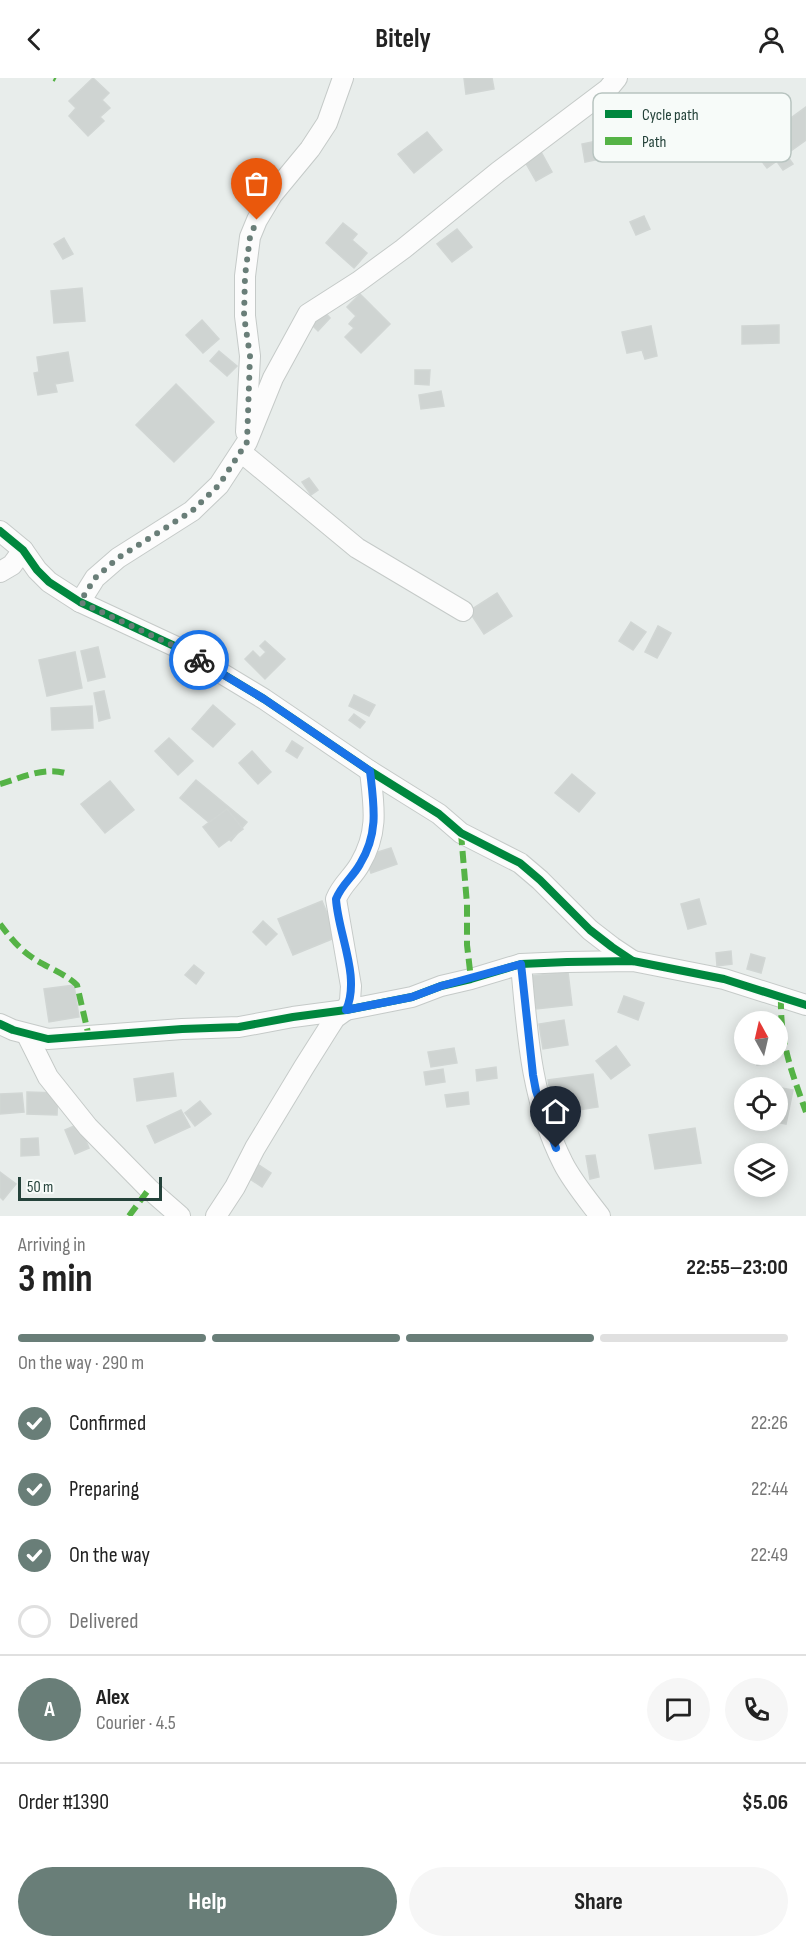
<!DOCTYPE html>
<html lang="en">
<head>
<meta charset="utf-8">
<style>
  body { margin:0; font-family:"Sofia Sans Condensed",sans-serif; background:#f6f6f6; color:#222; height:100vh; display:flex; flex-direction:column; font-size:22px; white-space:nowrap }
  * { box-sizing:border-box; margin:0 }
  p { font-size:20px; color:#767676 }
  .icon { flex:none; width:33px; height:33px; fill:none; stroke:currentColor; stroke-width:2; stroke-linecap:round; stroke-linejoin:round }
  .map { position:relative; height:1138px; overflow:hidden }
  .panel { display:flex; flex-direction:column; background:#fff; flex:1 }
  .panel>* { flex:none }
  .needle { width:39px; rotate:352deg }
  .tools { position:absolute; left:734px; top:933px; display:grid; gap:12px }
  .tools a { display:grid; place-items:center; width:54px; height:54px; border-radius:50%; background:#fff; box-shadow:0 3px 15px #0003; font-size:30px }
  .scale { position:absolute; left:18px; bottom:15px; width:144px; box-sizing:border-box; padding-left:6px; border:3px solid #24423a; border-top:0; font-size:16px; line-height:21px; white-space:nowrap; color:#24423a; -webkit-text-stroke:4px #f7fbf9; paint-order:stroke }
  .pin { position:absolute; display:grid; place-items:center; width:51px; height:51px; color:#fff; margin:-62px -26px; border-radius:50% 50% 50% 0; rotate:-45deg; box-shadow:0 0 6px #0007 }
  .pin .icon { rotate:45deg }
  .courier { position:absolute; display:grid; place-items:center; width:60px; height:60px; margin:-30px; border:4px solid #1a73e8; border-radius:50%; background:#fff; color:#222; box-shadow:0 2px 8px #0007 }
  .summary em { font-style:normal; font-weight:700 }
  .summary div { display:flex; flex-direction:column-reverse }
  .summary { display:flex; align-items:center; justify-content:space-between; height:102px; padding:0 18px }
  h1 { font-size:39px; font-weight:700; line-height:45px }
  .bar { display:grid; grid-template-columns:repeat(4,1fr); gap:9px 6px; align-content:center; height:72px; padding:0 18px }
  .bar i { height:8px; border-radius:4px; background:#e0e0e0 }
  .bar .selected { background:#697e78 }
  .bar p { grid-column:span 4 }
  .line { display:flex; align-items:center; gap:15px; padding:0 18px; border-top:2px solid #e0e0e0 }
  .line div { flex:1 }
  .round { display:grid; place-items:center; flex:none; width:63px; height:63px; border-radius:32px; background:#f6f6f6 }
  ol { padding:0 18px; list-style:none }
  li { display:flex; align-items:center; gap:18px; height:66px }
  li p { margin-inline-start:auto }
  li .icon { padding:6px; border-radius:50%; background:#697e78; color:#fff; stroke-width:4 }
  li:last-child { color:#767676 }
  li i { width:33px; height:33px; border:3px solid #e0e0e0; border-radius:50% }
  .primary-button { display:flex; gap:12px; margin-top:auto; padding:12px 18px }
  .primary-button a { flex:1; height:69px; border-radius:36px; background:#697e78; color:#fff; font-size:24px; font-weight:700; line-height:69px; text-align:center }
  .primary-button a+a { background:#f6f6f6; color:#222 }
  header { display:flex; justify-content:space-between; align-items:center; height:78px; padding:0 18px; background:#fff; font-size:27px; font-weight:700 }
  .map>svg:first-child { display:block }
  .building { fill:#cfd4d2; stroke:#d1d6d4; stroke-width:1.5 }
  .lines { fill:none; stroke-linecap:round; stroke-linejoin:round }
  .minor-casing { stroke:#c5cac8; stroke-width:22 }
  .minor { stroke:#fcfcfc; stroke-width:20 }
  .quiet { stroke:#55b346; stroke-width:6; stroke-dasharray:12 6; stroke-linecap:butt }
  .cycleway-casing { stroke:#f7fbf9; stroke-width:11 }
  .cycleway { stroke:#00873e; stroke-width:8 }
  .done { stroke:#697e78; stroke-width:6; stroke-dasharray:0 10.8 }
  .route { stroke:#1a73e8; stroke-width:8 }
  .key { fill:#f7fbf9; stroke:#b8c4c0; stroke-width:1.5 }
  .key-label { font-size:16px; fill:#24423a }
</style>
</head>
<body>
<header><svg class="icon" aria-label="back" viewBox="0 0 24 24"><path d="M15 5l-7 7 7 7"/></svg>Bitely<svg class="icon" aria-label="person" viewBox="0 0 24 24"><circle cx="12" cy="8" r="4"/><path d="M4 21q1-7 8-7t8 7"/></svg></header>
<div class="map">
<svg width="806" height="1138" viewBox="0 0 806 1138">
  <rect width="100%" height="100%" fill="#e8edeb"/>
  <g class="building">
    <polygon points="93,0 109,15 102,22 110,30 100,39 104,43 88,58 69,38 76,30 69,23"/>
    <polygon points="464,0 492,0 494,11 466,16"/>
    <polygon points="806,29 806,62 767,90 751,69"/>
    <polygon points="427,54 442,72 414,95 398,76"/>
    <polygon points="602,62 605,80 585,84 582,66"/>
    <polygon points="540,72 552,94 536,103 524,82"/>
    <polygon points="788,79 793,86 783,92 778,85"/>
    <polygon points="644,138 650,151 636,157 630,144"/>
    <polygon points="343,145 357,156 352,162 367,175 354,190 326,165"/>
    <polygon points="457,151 472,169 452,184 437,166"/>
    <polygon points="64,160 73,176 63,181 54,166"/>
    <polygon points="82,210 85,243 54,245 51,213"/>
    <polygon points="360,216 390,246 361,275 345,259 354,250 349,246 356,238 347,229"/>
    <polygon points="322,231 330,240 318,253 309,244"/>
    <polygon points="202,242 219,261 203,275 186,257"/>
    <polygon points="779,247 779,265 742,266 742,248"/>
    <polygon points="651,248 657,278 645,281 642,272 627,275 622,254"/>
    <polygon points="219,273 237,288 227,298 210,283"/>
    <polygon points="68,274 73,303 55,306 57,314 38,317 34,295 39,294 37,279"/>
    <polygon points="415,292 430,292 429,307 415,306"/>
    <polygon points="176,306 214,344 174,384 136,347"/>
    <polygon points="441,313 444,328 421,331 419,317"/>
    <polygon points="309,400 318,412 311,417 302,404"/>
    <polygon points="497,515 512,538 484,556 469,533"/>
    <polygon points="631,544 646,554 633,572 619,563"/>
    <polygon points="658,548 671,555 657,580 645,574"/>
    <polygon points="265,563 285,581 265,601 245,581 253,573 260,580 266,574 260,568"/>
    <polygon points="98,569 105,599 88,603 81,573"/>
    <polygon points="75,574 82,610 47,618 39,582"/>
    <polygon points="104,613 110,640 99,643 94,615"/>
    <polygon points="354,617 375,627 369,638 349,628"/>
    <polygon points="213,627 235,646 213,669 192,651"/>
    <polygon points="92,628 93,650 52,652 51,630"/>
    <polygon points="354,636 365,644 360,650 349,642"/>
    <polygon points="169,660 193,683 178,697 155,673"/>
    <polygon points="292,663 303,670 297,680 286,673"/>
    <polygon points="252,673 271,694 258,706 239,685"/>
    <polygon points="572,696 595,715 579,734 555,715"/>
    <polygon points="196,702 247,744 231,763 180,720"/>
    <polygon points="110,703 134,732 105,755 81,726"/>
    <polygon points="227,731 243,751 219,769 203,749"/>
    <polygon points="391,770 397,786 371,795 365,778"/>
    <polygon points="699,821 706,846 688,851 681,826"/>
    <polygon points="322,823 337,859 293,877 278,841"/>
    <polygon points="263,843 277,856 266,867 253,854"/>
    <polygon points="731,873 732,886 717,888 716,875"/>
    <polygon points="751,876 765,880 761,895 747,891"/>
    <polygon points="194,887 204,895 196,906 185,897"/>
    <polygon points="568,894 572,927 536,931 532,898"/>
    <polygon points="74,907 79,939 49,944 44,911"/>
    <polygon points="624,918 644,925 638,942 618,934"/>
    <polygon points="564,942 568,967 543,971 539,946"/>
    <polygon points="616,968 630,987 611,1001 596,983"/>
    <polygon points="454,970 457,985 431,989 428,974"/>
    <polygon points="755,976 772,976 773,984 757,987"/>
    <polygon points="496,989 497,1000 477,1003 476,992"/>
    <polygon points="443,991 445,1004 426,1007 424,994"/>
    <polygon points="173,995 176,1018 137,1023 134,1001"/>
    <polygon points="593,996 598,1029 554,1036 548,1002"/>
    <polygon points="766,1007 793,1012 786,1046 767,1042 777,1042 777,1010 765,1010"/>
    <polygon points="27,1014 58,1015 57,1037 27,1036"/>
    <polygon points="468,1014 469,1026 447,1029 445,1017"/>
    <polygon points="22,1015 24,1034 0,1036 0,1016"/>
    <polygon points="200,1023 211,1036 195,1048 185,1035"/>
    <polygon points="181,1032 190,1049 155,1065 147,1048"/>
    <polygon points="79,1046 89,1070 75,1076 65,1052"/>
    <polygon points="695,1050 701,1085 655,1091 649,1057"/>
    <polygon points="38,1060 39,1077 21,1078 21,1061"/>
    <polygon points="595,1077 599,1099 590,1101 586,1078"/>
    <polygon points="256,1085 271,1095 262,1109 247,1099"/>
    <polygon points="0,1094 16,1106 3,1122 0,1119"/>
  </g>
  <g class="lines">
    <g class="minor-casing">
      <g id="minor">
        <polyline points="246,354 250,278 245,238 245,198 250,159 257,142 272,117 310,71 327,45 343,0"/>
        <polyline points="241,374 357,470 463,533"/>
        <polyline points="0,453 23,472 37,492 49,504 80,524 183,572 264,621 370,693 439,736 461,755 520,785 540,802 590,852 612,869 633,883"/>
        <polyline points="0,494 12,487 23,472"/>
        <polyline points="80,524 95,500 118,480 192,433 219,407 247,364 273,300 308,236 358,204 403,171 498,94 608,11 617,0"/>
        <path d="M521,886c6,68 10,136 42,199 9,18 24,36 37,53"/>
        <polyline points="0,946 13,952 48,961 182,951 239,949 293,939 346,932 412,919 441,908 471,901 521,886 567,884 633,883 724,901 806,927"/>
        <polyline points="27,957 48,999 88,1049 149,1111 180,1138"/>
        <path d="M216,1138l19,-29 20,-39 49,-81 24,-38 7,-11 11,-8 4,-9 1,-15 -15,-87c6,-15 17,-22 24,-35 19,-32 14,-58 10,-93"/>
      </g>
    </g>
    <use href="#minor" class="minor"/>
    <g class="quiet">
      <polyline points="54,0 56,1"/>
      <path d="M0,706c21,-6 43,-17 65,-11"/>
      <polyline points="461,755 467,826 467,867 471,901"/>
      <path d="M0,846c9,12 20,26 33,34 13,9 33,16 44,27l12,52"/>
      <path d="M781,919c-1,46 10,73 25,115"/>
      <polyline points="129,1138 149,1111"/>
    </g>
    <g class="cycleway-casing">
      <g id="cycleway">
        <polyline points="0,453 23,472 37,492 49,504 80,524 183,572 264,621 370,693 439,736 461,755 520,785 540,802 590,852 612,869 633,883"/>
        <polyline points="0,946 13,952 48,961 182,951 239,949 293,939 346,932 412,919 441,908 471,901 521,886 567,884 633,883 724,901 806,927"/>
      </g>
    </g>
    <use href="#cycleway" class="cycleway"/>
  </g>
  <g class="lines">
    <polyline class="done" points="199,582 183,572 80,524 95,500 118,480 192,433 219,407 247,364 250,278 244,238 245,198 250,159 257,142"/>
    <path class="route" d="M199,582l65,39 106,72c4,35 9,62 -10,93 -7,13 -18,20 -24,35 2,35 25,78 10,111l66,-13 29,-11 80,-22 12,111 3,16 20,57"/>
  </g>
  <rect x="593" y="15" width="198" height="69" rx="9" class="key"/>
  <rect x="605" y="32" width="27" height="8" fill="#00873e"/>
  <rect x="605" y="59" width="27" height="8" fill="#55b346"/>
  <g class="key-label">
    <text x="642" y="42">Cycle path</text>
    <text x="642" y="69">Path</text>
  </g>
</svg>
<div class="tools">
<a><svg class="needle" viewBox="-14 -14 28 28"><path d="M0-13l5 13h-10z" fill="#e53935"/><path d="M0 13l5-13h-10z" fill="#767676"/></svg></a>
<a><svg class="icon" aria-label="locate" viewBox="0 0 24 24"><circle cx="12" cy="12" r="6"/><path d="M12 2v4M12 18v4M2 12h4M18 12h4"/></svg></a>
<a><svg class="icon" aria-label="layers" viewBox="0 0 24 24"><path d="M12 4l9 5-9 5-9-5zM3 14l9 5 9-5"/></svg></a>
</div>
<div class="scale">50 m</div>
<div class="pin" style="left:257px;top:142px;background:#ea580c"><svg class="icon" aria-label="bag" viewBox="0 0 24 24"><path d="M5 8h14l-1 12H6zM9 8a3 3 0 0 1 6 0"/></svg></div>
<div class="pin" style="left:556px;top:1070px;background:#1f2937"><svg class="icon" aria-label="home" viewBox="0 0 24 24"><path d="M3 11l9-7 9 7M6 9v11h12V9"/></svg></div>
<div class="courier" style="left:199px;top:582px"><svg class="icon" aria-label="bike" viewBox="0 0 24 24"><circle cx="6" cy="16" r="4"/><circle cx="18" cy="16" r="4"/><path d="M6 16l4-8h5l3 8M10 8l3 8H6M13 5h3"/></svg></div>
</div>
<section class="panel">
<div class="summary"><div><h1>3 min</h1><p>Arriving in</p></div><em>22:55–23:00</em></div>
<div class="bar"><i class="selected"></i><i class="selected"></i><i class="selected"></i><i></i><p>On the way · 290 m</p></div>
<ol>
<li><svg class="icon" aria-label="check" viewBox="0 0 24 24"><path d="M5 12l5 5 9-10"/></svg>Confirmed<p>22:26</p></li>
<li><svg class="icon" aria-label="check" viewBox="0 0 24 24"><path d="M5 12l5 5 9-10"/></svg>Preparing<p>22:44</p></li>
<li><svg class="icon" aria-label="check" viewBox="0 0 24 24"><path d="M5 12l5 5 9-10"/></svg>On the way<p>22:49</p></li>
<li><i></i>Delivered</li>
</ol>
<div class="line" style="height:108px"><b class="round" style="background:#697e78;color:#fff">A</b><div><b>Alex</b><p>Courier · 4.5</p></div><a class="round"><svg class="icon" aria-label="chat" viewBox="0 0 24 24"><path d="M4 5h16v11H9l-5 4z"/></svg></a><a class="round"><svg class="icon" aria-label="phone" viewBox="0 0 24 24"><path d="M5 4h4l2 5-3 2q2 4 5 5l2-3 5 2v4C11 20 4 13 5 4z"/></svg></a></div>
<div class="line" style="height:78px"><div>Order #1390</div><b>$5.06</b></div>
<div class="primary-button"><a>Help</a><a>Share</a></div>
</section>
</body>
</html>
